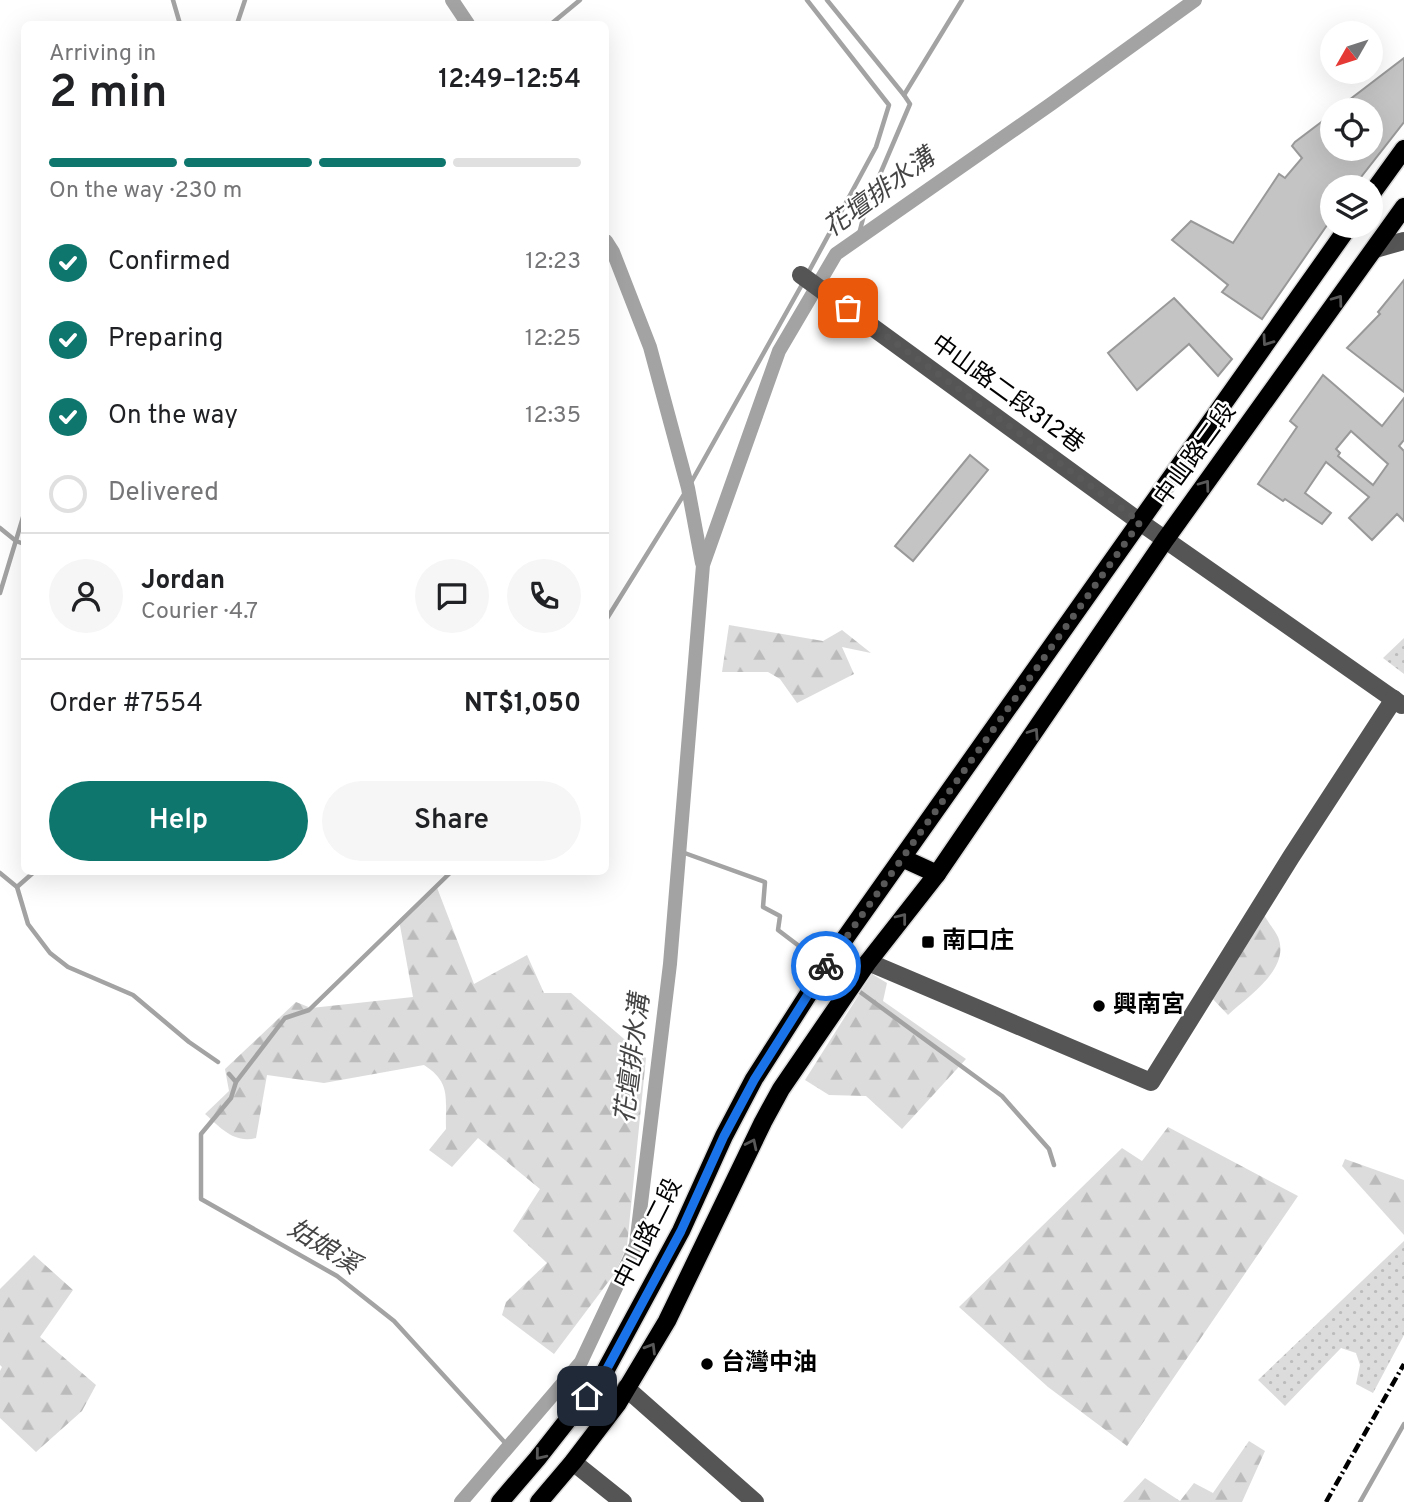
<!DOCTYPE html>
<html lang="en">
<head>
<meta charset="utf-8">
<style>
  body { margin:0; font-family:Overpass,"Noto Sans TC",sans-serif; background:#f6f6f6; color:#202124; height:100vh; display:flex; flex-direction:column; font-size:26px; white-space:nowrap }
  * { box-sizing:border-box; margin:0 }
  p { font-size:23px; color:#757577 }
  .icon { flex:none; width:38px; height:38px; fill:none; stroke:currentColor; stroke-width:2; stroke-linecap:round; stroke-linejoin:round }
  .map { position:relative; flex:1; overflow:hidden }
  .sheet { position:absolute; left:21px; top:21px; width:588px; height:854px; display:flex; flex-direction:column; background:#fff; border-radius:10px; box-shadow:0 7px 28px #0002 }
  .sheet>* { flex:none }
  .needle { width:46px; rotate:231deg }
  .fabs { position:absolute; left:1320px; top:21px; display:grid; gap:14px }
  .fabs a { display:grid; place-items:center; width:63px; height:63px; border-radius:50%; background:#fff; box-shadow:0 7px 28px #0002; font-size:35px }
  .pin { position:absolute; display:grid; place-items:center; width:60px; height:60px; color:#fff; margin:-30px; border-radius:14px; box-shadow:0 4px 10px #0006 }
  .courier { position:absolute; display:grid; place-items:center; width:70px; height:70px; margin:-35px; border:5px solid #1a73e8; border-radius:50%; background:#fff; color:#222; box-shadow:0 2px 9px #0007 }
  .headline em { font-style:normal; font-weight:600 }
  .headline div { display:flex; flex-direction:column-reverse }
  .headline { display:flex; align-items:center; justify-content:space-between; height:119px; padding:0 28px }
  h1 { font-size:46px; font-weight:600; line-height:52px }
  .bar { display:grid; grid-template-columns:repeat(4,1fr); gap:10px 7px; align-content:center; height:84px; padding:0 28px }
  .bar i { height:9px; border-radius:5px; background:#e0e0e0 }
  .bar .on { background:#0f766e }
  .bar p { grid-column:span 4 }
  .line { display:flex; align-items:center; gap:18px; padding:0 28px; border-top:2px solid #e0e0e0 }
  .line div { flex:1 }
  .round { display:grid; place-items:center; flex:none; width:74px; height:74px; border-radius:37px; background:#f6f6f6 }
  ol { padding:0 28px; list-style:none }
  li { display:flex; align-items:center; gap:21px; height:77px }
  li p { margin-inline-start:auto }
  li .icon { padding:7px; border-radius:50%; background:#0f766e; color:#fff; stroke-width:4 }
  li:last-child { color:#757577 }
  li i { width:38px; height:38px; border:4px solid #e0e0e0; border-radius:50% }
  .action { display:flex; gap:14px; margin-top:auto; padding:14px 28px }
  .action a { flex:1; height:80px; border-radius:42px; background:#0f766e; color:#fff; font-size:28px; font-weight:600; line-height:80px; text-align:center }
  .action a+a { background:#f6f6f6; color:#202124 }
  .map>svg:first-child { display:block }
  .green { fill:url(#green-dots) }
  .forest { fill:url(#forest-firs) }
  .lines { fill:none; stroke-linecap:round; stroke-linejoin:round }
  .stream { stroke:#a3a3a3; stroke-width:4.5 }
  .canal { stroke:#a3a3a3; stroke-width:14 }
  .building { fill:#c4c4c4; stroke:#999; stroke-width:2; fill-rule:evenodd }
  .major-casing { stroke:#dbdbdb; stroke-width:21 }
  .minor { stroke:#555; stroke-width:18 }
  .major { stroke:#000; stroke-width:18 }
  .rail { stroke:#000; stroke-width:4.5; stroke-dasharray:10 3.5 2 3.5; stroke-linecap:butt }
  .oneway { stroke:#595959 }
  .done { stroke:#595959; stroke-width:7; stroke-dasharray:0 12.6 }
  .route { stroke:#1a73e8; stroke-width:9 }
  .poi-dot { fill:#000; stroke:#fff; stroke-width:2.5 }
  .labels { text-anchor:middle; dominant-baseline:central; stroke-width:5; stroke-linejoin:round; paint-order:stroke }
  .street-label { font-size:24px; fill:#000; stroke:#fff }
  .poi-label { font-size:24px; font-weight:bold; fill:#000; stroke:#fff; text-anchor:start }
  .water-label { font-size:26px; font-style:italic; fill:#444; stroke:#fff }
</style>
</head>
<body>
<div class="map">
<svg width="1404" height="1502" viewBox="0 0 1404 1502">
  <defs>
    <pattern id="green-dots" width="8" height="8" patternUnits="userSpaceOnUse" patternTransform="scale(1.75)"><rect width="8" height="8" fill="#dcdcdc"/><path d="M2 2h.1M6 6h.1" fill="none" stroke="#bbb" stroke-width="1.8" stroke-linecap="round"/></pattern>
    <pattern id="forest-firs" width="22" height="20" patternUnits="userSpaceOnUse" patternTransform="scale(1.75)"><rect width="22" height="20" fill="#dcdcdc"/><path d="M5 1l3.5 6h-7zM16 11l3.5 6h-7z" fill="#bbb"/></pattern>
  </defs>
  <rect width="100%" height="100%" fill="#fff"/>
  <g class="green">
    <polygon points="1404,638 1404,674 1383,658"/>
    <polygon points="1404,1241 1404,1335 1373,1393 1356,1384 1360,1365 1356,1353 1341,1348 1285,1406 1258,1380"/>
  </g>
  <g class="forest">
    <polygon points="729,625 823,641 842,630 871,653 842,647 854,674 797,703 780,679 768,672 722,672"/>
    <path d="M436,885l38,99 53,-29 17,38h27l75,65 -19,188 -12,27 -61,81 -52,-39 4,-13 41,-39 -34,-32 27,-42 -62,-51 -26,29 -23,-17 17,-21c-1,-30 6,-46 -22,-64l-100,18 -57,-8 -11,63c-22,6 -36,-11 -51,-24l24,-23 -4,-22 71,-67 15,6 102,-11 -14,-77z"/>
    <path d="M1263,913c4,8 11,16 15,24 13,32 -30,59 -50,78l-17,-18z"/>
    <polygon points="872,974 887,983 883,1001 966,1059 902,1129 866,1096 829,1095 805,1080"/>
    <polygon points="1168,1127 1298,1196 1127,1446 1048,1387 959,1307 1122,1148 1142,1161"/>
    <polygon points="1345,1159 1404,1180 1404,1235 1342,1166"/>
    <polygon points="34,1255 73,1290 40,1337 96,1385 82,1411 36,1452 0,1418 0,1371 2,1367 0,1365 0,1289"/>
    <polygon points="1249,1441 1265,1451 1242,1502 1123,1502 1145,1478 1180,1501 1194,1483 1213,1493"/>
  </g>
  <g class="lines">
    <g class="stream">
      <polyline points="173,0 180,24"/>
      <polyline points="807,0 889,105 876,147 808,273"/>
      <polyline points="827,0 904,95"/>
      <polyline points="465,20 475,24"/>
      <polyline points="237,24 245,0"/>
      <polyline points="551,24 580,0"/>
      <polyline points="858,238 866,207 910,104 904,95 962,0"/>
      <polyline points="0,528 16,541 24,544"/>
      <polyline points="0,593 24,514"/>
      <polyline points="606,620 688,488 804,281"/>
      <polyline points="679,851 765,882 763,907 780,916 778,930 824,965"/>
      <polyline points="0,873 17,887 28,924 50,953 68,967 133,995 189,1042 218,1062"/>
      <polyline points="17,887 34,872"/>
      <polyline points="831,970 849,984"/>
      <polyline points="856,989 1002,1096 1049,1149 1054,1165"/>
      <polyline points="229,1074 236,1082 231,1098 201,1134 201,1199 337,1276 394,1321 508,1446"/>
      <polyline points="236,1082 285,1018 309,1010 451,872"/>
      <polyline points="1360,1502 1404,1424"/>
    </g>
    <g class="canal">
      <polyline points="452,0 468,24"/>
      <polyline points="606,241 613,252 650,347 688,488 702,563"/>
      <polyline points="461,1502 581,1362 636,1245 670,964 703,565 779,351 836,254 1051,104 1195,0"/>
    </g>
  </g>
  <g class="building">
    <polygon points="1404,58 1404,122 1358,181 1364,185 1362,187 1332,187 1332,218 1262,319 1222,292 1228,285 1172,240 1191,221 1233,243 1279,174 1285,178 1302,158 1292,146 1295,142 1332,114 1332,149 1370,149 1370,110 1336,110"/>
    <polygon points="1404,280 1404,392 1347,348 1380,314 1378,312"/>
    <polygon points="1174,298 1232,359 1218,376 1189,344 1137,390 1108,353"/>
    <path d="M1323,375l59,51 22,-28v42l-5,6 5,5v70l-7,-7 -25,26 -23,-22 20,-21 -43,-35 -21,31 26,20 -9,11 -37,-25 -2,2 -25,-17 39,-57 -7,-6zM1351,431l37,33 -15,21 -35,-29 2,-3 -4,-4z"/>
    <polygon points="970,455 988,470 913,561 895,546"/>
  </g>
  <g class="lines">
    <g class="major-casing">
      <g id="major">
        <polyline points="1370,196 1404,149"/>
        <polyline points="902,858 937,874"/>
        <polyline points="500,1502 537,1459 603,1375 681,1231 724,1136 754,1079 836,951 1349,226"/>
        <polyline points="539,1502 573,1462 618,1403 667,1321 763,1122 781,1089 868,962 937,874 1165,540 1404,207"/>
      </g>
    </g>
    <g class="minor">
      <polyline points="1375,249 1404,241"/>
      <polyline points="801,275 1140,522 1402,705"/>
      <polyline points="868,962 1151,1082 1291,857 1394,699"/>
      <polyline points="626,1388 755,1502"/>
      <polyline points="573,1462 623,1502"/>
    </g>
    <use href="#major" class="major"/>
    <polyline class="rail" points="1326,1502 1404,1364"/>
  </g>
  <defs><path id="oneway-chevron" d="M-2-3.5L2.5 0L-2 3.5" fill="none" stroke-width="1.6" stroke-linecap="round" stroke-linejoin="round" transform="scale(1.75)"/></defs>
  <g class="oneway">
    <use href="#oneway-chevron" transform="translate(1338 300) rotate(-54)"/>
    <use href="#oneway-chevron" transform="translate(1267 341) rotate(125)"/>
    <use href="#oneway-chevron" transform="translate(1205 485) rotate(-54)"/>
    <use href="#oneway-chevron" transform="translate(1034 733) rotate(-56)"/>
    <use href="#oneway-chevron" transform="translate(902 918) rotate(-52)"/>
    <use href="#oneway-chevron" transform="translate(752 1144) rotate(-64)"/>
    <use href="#oneway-chevron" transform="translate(651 1348) rotate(-59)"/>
    <use href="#oneway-chevron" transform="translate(540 1455) rotate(129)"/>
  </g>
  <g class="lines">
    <polyline class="done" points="826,966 1140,522 848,308"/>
    <polyline class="route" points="587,1396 603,1376 681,1231 724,1136 754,1080 826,966"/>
  </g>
  <g class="poi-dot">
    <rect x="921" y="935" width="14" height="14" rx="3.5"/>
    <circle cx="1099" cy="1006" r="7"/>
    <circle cx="707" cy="1364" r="7"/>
  </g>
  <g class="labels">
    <g class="street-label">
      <text transform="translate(1007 395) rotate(36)">中山路二段312巷</text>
      <text transform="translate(1196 455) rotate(-54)">中山路二段</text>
      <text transform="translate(649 1234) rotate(-63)">中山路二段</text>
    </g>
    <g class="poi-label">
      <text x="942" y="942">南口庄</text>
      <text x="1113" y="1006">興南宮</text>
      <text x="721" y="1364">台灣中油</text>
    </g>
    <g class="water-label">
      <text transform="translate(880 194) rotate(-36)">花壇排水溝</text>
      <text transform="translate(634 1059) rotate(-83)">花壇排水溝</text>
      <text transform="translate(323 1248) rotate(32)">姑娘溪</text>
    </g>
  </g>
</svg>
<div class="fabs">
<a><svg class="needle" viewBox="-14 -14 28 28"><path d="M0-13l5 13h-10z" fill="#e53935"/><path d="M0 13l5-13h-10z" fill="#757577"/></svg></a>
<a><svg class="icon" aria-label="locate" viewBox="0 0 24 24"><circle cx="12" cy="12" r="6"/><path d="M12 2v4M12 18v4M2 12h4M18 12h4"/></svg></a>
<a><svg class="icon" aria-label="layers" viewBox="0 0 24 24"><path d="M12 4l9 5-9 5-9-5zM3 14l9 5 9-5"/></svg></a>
</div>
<div class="pin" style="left:848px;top:308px;background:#ea580c"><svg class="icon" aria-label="bag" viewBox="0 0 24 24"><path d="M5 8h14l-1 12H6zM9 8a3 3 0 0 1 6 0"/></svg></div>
<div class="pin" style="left:587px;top:1396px;background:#1f2937"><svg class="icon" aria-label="home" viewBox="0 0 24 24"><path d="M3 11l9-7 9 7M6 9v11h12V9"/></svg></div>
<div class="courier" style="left:826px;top:966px"><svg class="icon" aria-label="bike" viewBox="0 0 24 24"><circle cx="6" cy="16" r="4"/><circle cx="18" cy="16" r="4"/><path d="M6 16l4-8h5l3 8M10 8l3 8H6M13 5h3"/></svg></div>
<section class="sheet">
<div class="headline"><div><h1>2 min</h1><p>Arriving in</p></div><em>12:49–12:54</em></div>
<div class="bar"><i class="on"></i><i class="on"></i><i class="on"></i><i></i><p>On the way · 230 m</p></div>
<ol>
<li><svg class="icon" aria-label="check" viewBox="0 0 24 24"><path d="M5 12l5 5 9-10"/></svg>Confirmed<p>12:23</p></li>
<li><svg class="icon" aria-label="check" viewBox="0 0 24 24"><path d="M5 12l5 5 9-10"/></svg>Preparing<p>12:25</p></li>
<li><svg class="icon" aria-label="check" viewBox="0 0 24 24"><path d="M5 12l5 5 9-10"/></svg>On the way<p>12:35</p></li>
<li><i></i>Delivered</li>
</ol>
<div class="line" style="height:126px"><a class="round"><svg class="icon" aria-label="person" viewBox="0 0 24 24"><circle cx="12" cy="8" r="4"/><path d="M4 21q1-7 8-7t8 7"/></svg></a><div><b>Jordan</b><p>Courier · 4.7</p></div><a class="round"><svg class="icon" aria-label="chat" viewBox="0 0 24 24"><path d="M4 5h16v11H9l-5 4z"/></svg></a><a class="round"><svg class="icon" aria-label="phone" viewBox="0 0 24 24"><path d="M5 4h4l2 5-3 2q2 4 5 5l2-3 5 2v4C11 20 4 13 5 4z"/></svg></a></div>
<div class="line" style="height:91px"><div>Order #7554</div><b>NT$1,050</b></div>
<div class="action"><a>Help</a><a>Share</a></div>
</section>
</div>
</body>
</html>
